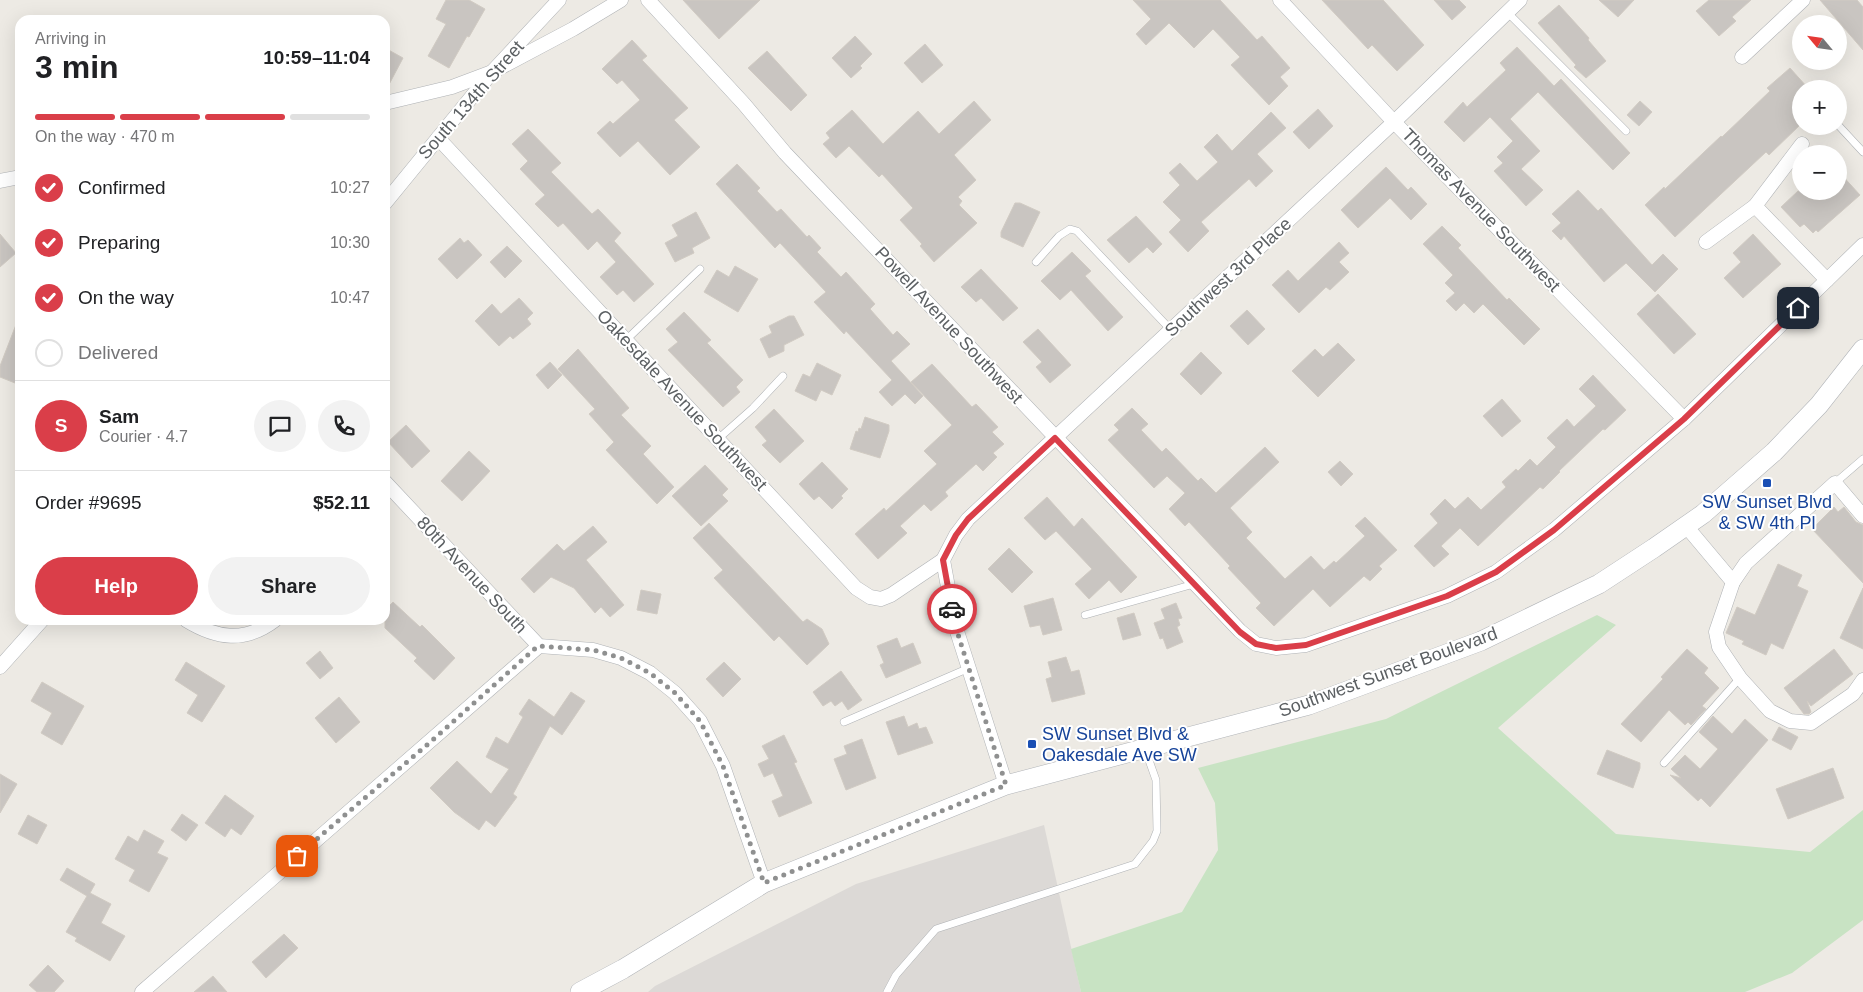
<!DOCTYPE html>
<html lang="en">
<head>
<meta charset="utf-8">
<style>
  body { margin:0; font-family:Arial,sans-serif; background:#f2f2f2; color:#202124; height:100vh; display:flex; flex-direction:column; font-size:19px; white-space:nowrap }
  * { box-sizing:border-box; margin:0 }
  p { font-size:16px; color:#757577 }
  .icon { flex:none; width:28px; height:28px; fill:none; stroke:currentColor; stroke-width:2; stroke-linecap:round; stroke-linejoin:round }
  .map { position:relative; flex:1; overflow:hidden }
  .details { position:absolute; left:15px; top:15px; width:375px; height:610px; display:flex; flex-direction:column; background:#fff; border-radius:15px; box-shadow:0 5px 20px #0002 }
  .details>* { flex:none }
  .needle { width:32px; rotate:299deg }
  .tools { position:absolute; left:1792px; top:15px; display:grid; gap:10px }
  .tools a { display:grid; place-items:center; width:55px; height:55px; border-radius:50%; background:#fff; box-shadow:0 5px 20px #0002; font-size:25px }
  .pin { position:absolute; display:grid; place-items:center; width:42px; height:42px; color:#fff; margin:-21px; border-radius:10px; box-shadow:0 2px 8px #0006 }
  .courier { position:absolute; display:grid; place-items:center; width:50px; height:50px; margin:-25px; border:4px solid #da3e49; border-radius:50%; background:#fff; color:#222; box-shadow:0 1px 6px #0007 }
  .headline em { font-style:normal; font-weight:700 }
  .headline div { display:flex; flex-direction:column-reverse }
  .headline { display:flex; align-items:center; justify-content:space-between; height:85px; padding:0 20px }
  h1 { font-size:32px; font-weight:700; line-height:38px }
  .bar { display:grid; grid-template-columns:repeat(4,1fr); gap:8px 5px; align-content:center; height:60px; padding:0 20px }
  .bar i { height:6px; border-radius:4px; background:#e0e0e0 }
  .bar .on { background:#da3e49 }
  .bar p { grid-column:span 4 }
  .line { display:flex; align-items:center; gap:12px; padding:0 20px; border-top:1px solid #e0e0e0 }
  .line div { flex:1 }
  .round { display:grid; place-items:center; flex:none; width:52px; height:52px; border-radius:26px; background:#f2f2f2 }
  ol { padding:0 20px; list-style:none }
  li { display:flex; align-items:center; gap:15px; height:55px }
  li p { margin-inline-start:auto }
  li .icon { padding:5px; border-radius:50%; background:#da3e49; color:#fff; stroke-width:4 }
  li:last-child { color:#757577 }
  li i { width:28px; height:28px; border:2px solid #e0e0e0; border-radius:50% }
  .primary-button { display:flex; gap:10px; margin-top:auto; padding:10px 20px }
  .primary-button a { flex:1; height:58px; border-radius:30px; background:#da3e49; color:#fff; font-size:20px; font-weight:700; line-height:58px; text-align:center }
  .primary-button a+a { background:#f2f2f2; color:#202124 }
  .map>svg:first-child { display:block }
  .industrial { fill:#dcd9d6 }
  .green { fill:#c8e3c3 }
  .building { fill:#c9c5c1; stroke:#d1cbc3 }
  .lines { fill:none; stroke-linecap:round; stroke-linejoin:round }
  .lane-casing { stroke:#afb2b5; stroke-width:8 }
  .street-casing { stroke:#afb2b5; stroke-width:15 }
  .secondary-casing { stroke:#b1b4b8; stroke-width:20 }
  .lane { stroke:#fff; stroke-width:7 }
  .street { stroke:#fff; stroke-width:14 }
  .secondary { stroke:#fff; stroke-width:19 }
  .done { stroke:#8f9090; stroke-width:5; stroke-dasharray:0 9 }
  .route { stroke:#da3e49; stroke-width:6 }
  .transit-dot { fill:#1a4fb4; stroke:#fff; stroke-width:2 }
  .labels { text-anchor:middle; dominant-baseline:central; stroke-width:4; stroke-linejoin:round; paint-order:stroke }
  .street-label { font-size:18px; fill:#5c6063; stroke:#fff }
  .transit-label { font-size:18px; fill:#164399; stroke:#fff }
</style>
</head>
<body>
<div class="map">
<svg width="1863" height="992" viewBox="0 0 1863 992">
  <rect width="100%" height="100%" fill="#edeae4"/>
  <polygon class="industrial" points="1044,825 1081,992 648,992 655,986 856,884"/>
  <polygon class="green" points="1597,615 1616,625 1498,728 1616,834 1810,852 1863,810 1863,920 1792,973 1745,992 1081,992 1071,949 1182,912 1218,850 1215,803 1198,768 1386,719"/>
  <g class="building">
    <polygon points="446,0 469,0 485,9 469,37 467,36 449,68 428,56 446,24 436,19"/>
    <polygon points="683,0 760,0 719,39"/>
    <polygon points="1133,0 1220,0 1257,40 1262,36 1290,68 1280,77 1288,86 1269,105 1231,65 1240,57 1213,29 1194,48 1169,23 1146,45 1136,34 1151,19"/>
    <polygon points="1322,0 1383,0 1424,45 1397,71 1372,45 1368,49"/>
    <polygon points="1434,0 1459,0 1466,7 1452,20"/>
    <polygon points="1599,0 1634,0 1618,17"/>
    <polygon points="1709,0 1751,0 1732,17 1736,21 1719,36 1696,11"/>
    <polygon points="1820,0 1857,0 1863,7 1863,50"/>
    <polygon points="1559,5 1589,38 1588,40 1606,61 1586,78 1574,67 1576,65 1538,23"/>
    <polygon points="855,36 872,54 860,66 862,68 851,78 832,58"/>
    <polygon points="632,40 647,56 642,60 688,108 674,120 700,147 670,175 638,141 620,157 597,133 610,121 613,124 640,100 622,80 617,84 602,69"/>
    <polygon points="925,44 943,65 922,83 904,63"/>
    <polygon points="1517,47 1554,86 1561,79 1630,153 1613,170 1538,92 1510,119 1540,151 1521,169 1543,190 1526,206 1494,171 1503,163 1497,157 1513,141 1490,117 1464,142 1444,122 1463,102 1467,107 1506,70 1500,63"/>
    <polygon points="385,48 403,58 385,92"/>
    <polygon points="767,51 807,95 791,111 748,68"/>
    <polygon points="1790,68 1807,87 1801,89 1801,124 1769,155 1766,152 1675,237 1645,205 1664,187 1665,189 1721,136 1722,137 1770,91 1767,88"/>
    <polygon points="974,101 991,120 954,155 976,180 958,197 962,201 959,205 977,223 934,262 920,246 922,244 900,220 913,208 882,174 879,177 849,146 836,158 823,144 830,138 826,133 852,110 883,144 918,111 939,134"/>
    <polygon points="1640,101 1652,112 1639,126 1627,115"/>
    <polygon points="1318,109 1333,126 1309,149 1293,132"/>
    <polygon points="1271,112 1286,128 1257,154 1273,171 1256,187 1249,179 1201,222 1209,231 1188,252 1169,232 1181,220 1163,202 1180,185 1169,173 1180,163 1197,181 1218,162 1204,147 1217,134 1232,151"/>
    <polygon points="528,129 561,163 551,172 592,214 598,209 621,233 614,241 654,284 634,302 623,290 617,295 600,277 616,262 597,241 588,250 563,223 558,227 535,204 545,195 520,169 528,161 512,144"/>
    <polygon points="737,164 760,188 757,191 777,212 781,209 807,237 809,235 821,248 817,252 841,277 846,272 875,304 870,309 893,335 897,331 910,344 891,361 923,396 915,404 905,394 892,406 879,392 892,380 846,331 844,334 814,302 826,292 780,243 775,248 716,184"/>
    <polygon points="1386,167 1408,190 1411,187 1427,204 1411,220 1390,198 1358,228 1341,210"/>
    <polygon points="1839,172 1860,195 1818,232 1816,230 1813,233 1804,224 1800,227 1781,207 1798,191 1839,191"/>
    <polygon points="1578,190 1598,211 1601,208 1652,265 1663,254 1678,269 1655,292 1626,263 1604,282 1564,236 1561,240 1552,231 1561,223 1552,214"/>
    <polygon points="1015,203 1020,203 1040,212 1023,247 1001,237 1001,232"/>
    <polygon points="696,212 710,238 692,248 694,253 675,262 665,243 678,236 672,225"/>
    <polygon points="1136,216 1162,244 1153,253 1147,247 1129,263 1107,240"/>
    <polygon points="1442,226 1461,245 1458,248 1507,300 1509,298 1540,329 1524,345 1483,304 1474,313 1464,303 1456,311 1446,301 1455,293 1445,283 1453,275 1423,244"/>
    <polygon points="0,234 16,253 0,267"/>
    <polygon points="1753,234 1781,264 1743,298 1724,278 1741,262 1733,253"/>
    <polygon points="460,238 464,243 468,240 482,255 457,279 438,259"/>
    <polygon points="1339,242 1349,253 1339,262 1349,272 1330,290 1326,287 1299,313 1272,285 1288,270 1298,281"/>
    <polygon points="507,246 522,261 505,278 490,262"/>
    <polygon points="1072,252 1091,271 1085,276 1123,317 1108,331 1071,290 1060,300 1041,281"/>
    <polygon points="735,266 758,279 738,312 704,292 717,270 729,277"/>
    <polygon points="981,269 1018,308 1003,321 981,298 976,302 961,287"/>
    <polygon points="1658,294 1696,334 1674,354 1637,314"/>
    <polygon points="519,298 533,313 527,319 531,324 513,339 510,336 499,346 475,321 492,304 501,314"/>
    <polygon points="1247,310 1265,329 1248,345 1230,326"/>
    <polygon points="684,312 711,340 707,343 743,380 736,387 740,392 723,407 668,350 678,342 666,329"/>
    <polygon points="789,316 794,316 804,335 784,345 784,351 769,358 760,339 772,333 769,326"/>
    <polygon points="19,317 20,317 20,385 0,377 0,366"/>
    <polygon points="1038,329 1071,365 1050,383 1036,367 1042,362 1023,342"/>
    <polygon points="1338,343 1355,360 1318,397 1292,371 1315,349 1323,357"/>
    <polygon points="578,349 629,408 621,415 651,446 643,454 674,487 657,504 606,450 614,442 589,414 595,409 558,369"/>
    <polygon points="1201,352 1222,373 1201,395 1180,374"/>
    <polygon points="550,362 562,375 548,389 536,375"/>
    <polygon points="817,363 841,375 832,395 821,390 816,401 795,391 803,374 810,377"/>
    <polygon points="932,364 972,407 976,404 998,427 992,432 1004,444 993,453 997,457 983,471 976,464 945,492 948,496 931,511 924,504 900,526 907,533 878,559 855,534 884,508 886,511 937,464 924,451 952,425 911,382"/>
    <polygon points="1593,375 1626,410 1605,430 1603,429 1559,471 1560,472 1543,489 1540,487 1478,546 1460,528 1441,546 1449,554 1434,567 1414,546 1438,523 1430,514 1445,499 1455,509 1468,497 1481,510 1506,487 1502,482 1516,469 1518,471 1530,459 1537,466 1556,447 1547,438 1567,419 1574,427 1596,406 1579,389"/>
    <polygon points="1502,399 1521,421 1502,437 1483,416"/>
    <polygon points="1132,408 1148,424 1141,430 1162,452 1166,448 1198,481 1201,478 1216,493 1265,447 1279,462 1230,508 1252,532 1246,538 1285,579 1311,556 1324,570 1334,561 1336,563 1365,536 1355,526 1365,517 1397,550 1379,566 1382,569 1370,581 1364,576 1330,607 1313,589 1274,626 1256,608 1261,603 1228,568 1230,566 1189,522 1185,526 1169,509 1185,493 1167,476 1154,488 1108,440 1119,430 1114,425"/>
    <polygon points="774,409 804,441 780,463 762,445 767,441 755,427"/>
    <polygon points="865,417 889,425 889,431 880,458 850,449 856,431 858,432 859,428 861,429"/>
    <polygon points="406,425 430,451 412,468 388,442"/>
    <polygon points="469,451 490,471 462,501 441,481"/>
    <polygon points="1340,461 1353,474 1341,486 1328,472"/>
    <polygon points="822,462 848,489 841,496 843,498 832,509 819,496 814,500 799,484"/>
    <polygon points="705,465 728,489 722,495 728,501 701,526 672,496"/>
    <polygon points="1047,497 1074,527 1082,518 1137,577 1121,593 1109,580 1089,599 1075,584 1092,569 1056,531 1045,540 1024,518"/>
    <polygon points="1834,507 1838,512 1844,507 1856,522 1863,525 1863,583 1812,529"/>
    <polygon points="709,523 803,622 807,619 822,629 829,644 807,665 779,636 774,641 714,578 723,570 693,538"/>
    <polygon points="593,526 607,542 586,560 624,605 610,617 601,607 595,613 574,588 551,577 534,593 521,579 557,544 564,551"/>
    <polygon points="1009,548 1033,572 1012,593 988,569"/>
    <polygon points="1778,564 1802,575 1797,586 1808,591 1783,649 1771,643 1766,655 1742,644 1744,641 1726,633 1737,607 1755,615"/>
    <polygon points="1863,588 1863,649 1840,638"/>
    <polygon points="641,590 661,594 657,614 637,610"/>
    <polygon points="1053,598 1062,630 1043,635 1040,625 1030,627 1024,606"/>
    <polygon points="393,602 420,627 422,625 455,658 434,680 414,661 417,658 385,628 385,610"/>
    <polygon points="1176,603 1182,618 1178,619 1180,625 1177,627 1183,642 1167,649 1163,638 1160,639 1154,623 1165,619 1161,609"/>
    <polygon points="1134,613 1141,635 1123,640 1117,618"/>
    <polygon points="897,638 901,648 913,643 921,663 886,678 880,665 884,663 877,646"/>
    <polygon points="1687,649 1708,668 1704,673 1719,688 1702,706 1706,709 1691,725 1688,722 1685,725 1669,710 1641,742 1621,724 1663,679 1661,677"/>
    <polygon points="1834,649 1853,674 1811,706 1807,701 1811,712 1809,714 1804,714 1784,688"/>
    <polygon points="320,651 333,668 320,679 306,663"/>
    <polygon points="1066,657 1071,672 1079,670 1085,694 1052,702 1046,679 1052,677 1048,662"/>
    <polygon points="186,662 225,686 202,722 187,713 198,695 175,680"/>
    <polygon points="724,662 741,679 723,697 706,679"/>
    <polygon points="841,671 862,700 848,710 842,701 835,706 831,701 823,706 813,692"/>
    <polygon points="42,682 84,706 62,745 41,733 52,713 31,701"/>
    <polygon points="571,692 585,701 562,735 550,726 513,794 517,797 495,827 486,820 479,830 454,812 430,788 457,761 491,794 509,769 486,757 496,737 508,744 523,717 519,714 529,699 554,717"/>
    <polygon points="339,697 360,722 336,743 315,718"/>
    <polygon points="904,716 908,727 917,723 919,729 926,727 933,743 898,755 886,722"/>
    <polygon points="1713,716 1732,734 1745,719 1768,740 1710,807 1701,798 1698,801 1670,775 1681,778 1671,769 1685,755 1700,769 1718,749 1699,732"/>
    <polygon points="1779,727 1798,737 1791,750 1772,740"/>
    <polygon points="784,735 797,762 794,763 812,803 779,817 772,801 783,796 773,773 764,777 758,764 769,759 762,746"/>
    <polygon points="862,739 876,778 846,790 834,759 847,754 844,746"/>
    <polygon points="1607,750 1640,763 1640,768 1633,788 1597,774"/>
    <polygon points="1833,768 1844,798 1788,819 1776,789"/>
    <polygon points="0,774 17,784 0,813"/>
    <polygon points="225,795 254,816 241,835 231,828 225,837 205,823"/>
    <polygon points="182,814 198,825 186,841 171,830"/>
    <polygon points="28,815 47,825 37,844 18,834"/>
    <polygon points="144,830 164,841 157,853 168,858 149,892 129,881 135,870 115,859 128,836 138,842"/>
    <polygon points="67,868 95,884 90,893 111,904 101,923 125,936 110,961 75,941 77,938 66,932 87,896 60,880"/>
    <polygon points="284,934 298,948 266,978 252,962"/>
    <polygon points="48,965 64,981 54,992 37,992 29,985"/>
    <polygon points="213,976 227,992 194,992"/>
  </g>
  <g class="lines">
    <g class="lane-casing">
      <g id="lane">
        <polyline points="1507,12 1626,131"/>
        <polyline points="1839,126 1863,152"/>
        <polyline points="1036,262 1059,236 1070,229 1077,231 1171,330"/>
        <polyline points="626,340 700,269"/>
        <polyline points="718,439 753,408 783,376"/>
        <polyline points="1835,483 1863,459"/>
        <polyline points="1085,615 1194,584"/>
        <polyline points="844,722 969,668"/>
        <polyline points="1664,763 1740,678"/>
        <polyline points="887,992 896,975 936,929 1135,864 1153,841 1157,831 1156,780 1145,749"/>
      </g>
    </g>
    <g class="street-casing">
      <g id="street">
        <polyline points="648,0 744,104 785,153 1240,631 1256,644 1276,648 1306,645 1447,596 1496,572 1554,530 1684,419 1863,245"/>
        <polyline points="1280,0 1394,122 1684,419"/>
        <polyline points="1742,57 1803,0"/>
        <polyline points="385,103 452,87 492,72 573,29 621,0"/>
        <polyline points="438,138 856,588 870,597 881,599 891,595 943,560 956,535 968,519 1394,122 1520,0"/>
        <polyline points="0,181 20,177"/>
        <polyline points="385,203 492,72 559,0"/>
        <polyline points="1755,206 1827,280"/>
        <polyline points="1706,242 1755,206 1802,144"/>
        <polyline points="385,482 539,646 593,650 621,658 650,673 675,693 700,721 723,766 764,883"/>
        <polyline points="1863,516 1835,483 1746,563 1733,582 1716,632 1719,647 1740,678 1770,711 1790,721 1811,723 1853,694 1863,680"/>
        <polyline points="1686,526 1733,582"/>
        <polyline points="943,560 955,625 1006,785"/>
        <path d="M186,620c31,19 59,23 89,0"/>
        <polyline points="0,667 42,620"/>
        <polyline points="142,992 539,646"/>
      </g>
    </g>
    <g class="secondary-casing">
      <polyline id="secondary" points="580,992 623,969 764,883 1006,785 1309,705 1481,641 1599,584 1654,548 1703,514 1774,452 1819,405 1863,349"/>
    </g>
    <use href="#lane" class="lane"/>
    <use href="#street" class="street"/>
    <use href="#secondary" class="secondary"/>
  </g>
  <g class="lines">
    <polyline class="done" points="297,856 428,744 538,646 593,650 621,658 650,673 675,693 700,721 723,766 764,883 1006,785 955,625 952,609"/>
    <polyline class="route" points="952,609 943,560 956,535 968,519 1055,438 1240,632 1256,644 1276,648 1306,645 1447,596 1496,572 1554,530 1684,419 1798,308"/>
  </g>
  <g class="transit-dot">
    <rect x="1762" y="478" width="10" height="10" rx="2.5"/>
    <rect x="1027" y="739" width="10" height="10" rx="2.5"/>
  </g>
  <g class="labels">
    <g class="street-label">
      <text transform="translate(471 100) rotate(-49)">South 134th Street</text>
      <text transform="translate(1481 210) rotate(46)">Thomas Avenue Southwest</text>
      <text transform="translate(1228 277) rotate(-43)">Southwest 3rd Place</text>
      <text transform="translate(949 325) rotate(47)">Powell Avenue Southwest</text>
      <text transform="translate(682 400) rotate(47)">Oakesdale Avenue Southwest</text>
      <text transform="translate(472 575) rotate(47)">80th Avenue South</text>
      <text transform="translate(1388 672) rotate(-20)">Southwest Sunset Boulevard</text>
    </g>
    <g class="transit-label">
      <text x="1767" y="502">SW Sunset Blvd<tspan x="1767" dy="21">&amp; SW 4th Pl</tspan></text>
      <text x="1042" y="734" text-anchor="start">SW Sunset Blvd &amp;<tspan x="1042" dy="21">Oakesdale Ave SW</tspan></text>
    </g>
  </g>
</svg>
<div class="tools">
<a><svg class="needle" viewBox="-14 -14 28 28"><path d="M0-13l5 13h-10z" fill="#e53935"/><path d="M0 13l5-13h-10z" fill="#757577"/></svg></a>
<a>+</a>
<a>−</a>
</div>
<div class="pin" style="left:297px;top:856px;background:#ea580c"><svg class="icon" aria-label="bag" viewBox="0 0 24 24"><path d="M5 8h14l-1 12H6zM9 8a3 3 0 0 1 6 0"/></svg></div>
<div class="pin" style="left:1798px;top:308px;background:#1f2937"><svg class="icon" aria-label="home" viewBox="0 0 24 24"><path d="M3 11l9-7 9 7M6 9v11h12V9"/></svg></div>
<div class="courier" style="left:952px;top:609px"><svg class="icon" aria-label="car" viewBox="0 0 24 24"><path d="M5 17H2v-5l4-1 3-4h7l3 4 3 1v5h-3M9 17h6M6 11h13"/><circle cx="7" cy="17" r="2"/><circle cx="17" cy="17" r="2"/></svg></div>
<section class="details">
<div class="headline"><div><h1>3 min</h1><p>Arriving in</p></div><em>10:59–11:04</em></div>
<div class="bar"><i class="on"></i><i class="on"></i><i class="on"></i><i></i><p>On the way · 470 m</p></div>
<ol>
<li><svg class="icon" aria-label="check" viewBox="0 0 24 24"><path d="M5 12l5 5 9-10"/></svg>Confirmed<p>10:27</p></li>
<li><svg class="icon" aria-label="check" viewBox="0 0 24 24"><path d="M5 12l5 5 9-10"/></svg>Preparing<p>10:30</p></li>
<li><svg class="icon" aria-label="check" viewBox="0 0 24 24"><path d="M5 12l5 5 9-10"/></svg>On the way<p>10:47</p></li>
<li><i></i>Delivered</li>
</ol>
<div class="line" style="height:90px"><b class="round" style="background:#da3e49;color:#fff">S</b><div><b>Sam</b><p>Courier · 4.7</p></div><a class="round"><svg class="icon" aria-label="chat" viewBox="0 0 24 24"><path d="M4 5h16v11H9l-5 4z"/></svg></a><a class="round"><svg class="icon" aria-label="phone" viewBox="0 0 24 24"><path d="M5 4h4l2 5-3 2q2 4 5 5l2-3 5 2v4C11 20 4 13 5 4z"/></svg></a></div>
<div class="line" style="height:65px"><div>Order #9695</div><b>$52.11</b></div>
<div class="primary-button"><a>Help</a><a>Share</a></div>
</section>
</div>
</body>
</html>
